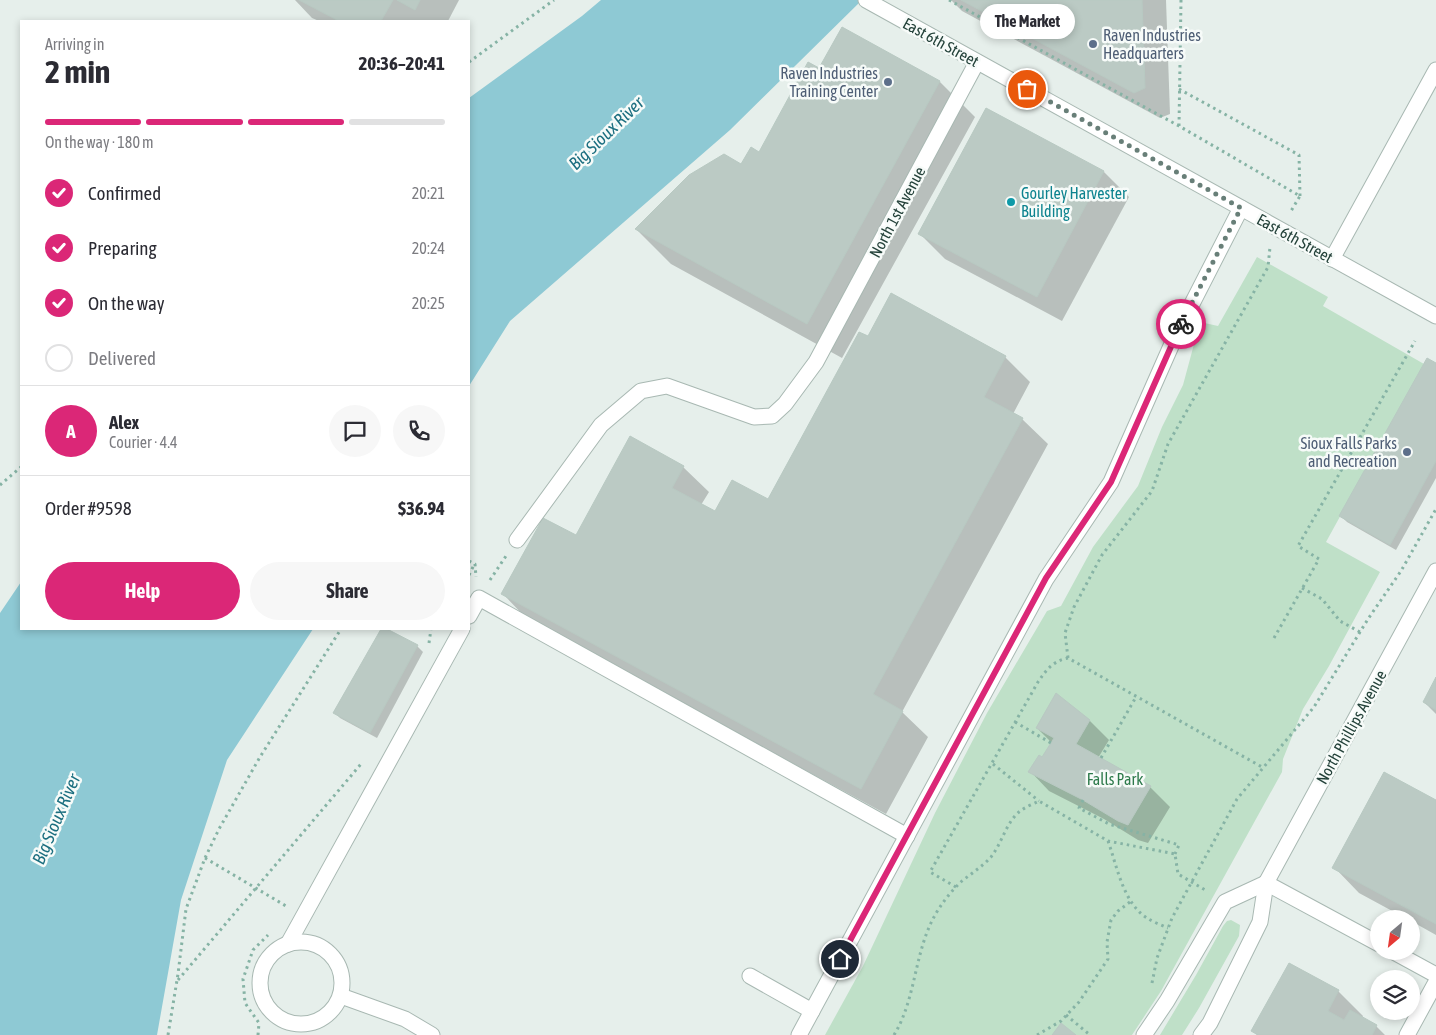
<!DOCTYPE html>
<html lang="en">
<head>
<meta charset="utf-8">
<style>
  body { margin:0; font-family:"Asap Condensed",sans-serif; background:#f7f7f7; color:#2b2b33; height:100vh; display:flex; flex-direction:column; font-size:19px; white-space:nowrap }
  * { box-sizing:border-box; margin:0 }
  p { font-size:16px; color:#7c7c81 }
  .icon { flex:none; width:28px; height:28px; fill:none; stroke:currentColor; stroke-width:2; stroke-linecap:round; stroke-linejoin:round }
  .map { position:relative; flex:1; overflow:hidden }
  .drawer { position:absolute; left:20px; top:20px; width:450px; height:610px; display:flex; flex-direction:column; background:#fff; border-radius:0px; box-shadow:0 2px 8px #0003 }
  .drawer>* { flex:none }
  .needle { width:32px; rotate:209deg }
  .tools { position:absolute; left:1370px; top:910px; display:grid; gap:10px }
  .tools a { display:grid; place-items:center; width:50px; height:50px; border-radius:50%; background:#fff; box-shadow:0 2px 8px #0003; font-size:25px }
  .pin { position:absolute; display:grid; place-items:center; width:42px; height:42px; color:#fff; margin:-21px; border:2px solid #fff; border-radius:50%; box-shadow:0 1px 5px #0007 }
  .courier { position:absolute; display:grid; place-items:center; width:50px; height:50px; margin:-25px; border:4px solid #db2777; border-radius:50%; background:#fff; color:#222; box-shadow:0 1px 6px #0007 }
  .bubble { position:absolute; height:35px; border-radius:18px; background:#fff; box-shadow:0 2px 8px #0003; font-size:16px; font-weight:700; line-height:35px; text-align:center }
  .headline em { font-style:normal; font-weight:700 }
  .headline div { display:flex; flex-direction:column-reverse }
  .headline { display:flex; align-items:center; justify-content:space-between; height:85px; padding:0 25px }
  h1 { font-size:32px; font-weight:700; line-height:38px }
  .bar { display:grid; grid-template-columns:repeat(4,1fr); gap:8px 5px; align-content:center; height:60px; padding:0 25px }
  .bar i { height:6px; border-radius:4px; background:#e1e1e2 }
  .bar .selected { background:#db2777 }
  .bar p { grid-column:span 4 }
  .line { display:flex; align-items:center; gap:12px; padding:0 25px; border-top:1px solid #e1e1e2 }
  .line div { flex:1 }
  .round { display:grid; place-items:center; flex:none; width:52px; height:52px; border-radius:26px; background:#f7f7f7 }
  ol { padding:0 25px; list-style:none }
  li { display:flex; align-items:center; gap:15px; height:55px }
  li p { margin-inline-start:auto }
  li .icon { padding:5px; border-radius:50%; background:#db2777; color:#fff; stroke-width:4 }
  li:last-child { color:#7c7c81 }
  li i { width:28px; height:28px; border:2px solid #e1e1e2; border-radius:50% }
  .primary-button { display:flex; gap:10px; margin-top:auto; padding:10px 25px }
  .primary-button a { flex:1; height:58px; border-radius:30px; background:#db2777; color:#fff; font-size:20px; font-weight:700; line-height:58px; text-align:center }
  .primary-button a+a { background:#f7f7f7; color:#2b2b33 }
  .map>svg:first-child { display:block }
  .green { fill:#bfe0c8 }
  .water { fill:#8ec9d4 }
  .shadow { fill:#0003 }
  .building { fill:#bbcac4; stroke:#b8c9c2 }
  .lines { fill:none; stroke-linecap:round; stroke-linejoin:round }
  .minor-casing { stroke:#a8b8b2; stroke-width:17 }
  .path { stroke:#86b3a5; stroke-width:3; stroke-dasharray:2.5 4; stroke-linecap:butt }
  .minor { stroke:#fff; stroke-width:15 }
  .done { stroke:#687f78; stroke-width:5; stroke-dasharray:0 9 }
  .route { stroke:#db2777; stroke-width:6 }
  .service-dot { fill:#5c6f8a; stroke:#f7fbf9; stroke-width:2 }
  .culture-dot { fill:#0f9aa8; stroke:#f7fbf9; stroke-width:2 }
  .labels { text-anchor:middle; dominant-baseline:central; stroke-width:5; stroke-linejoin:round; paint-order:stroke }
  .service-label { font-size:16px; fill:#4e5e75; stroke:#f7fbf9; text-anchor:end }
  .street-label { font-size:16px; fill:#24423a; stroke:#f7fbf9 }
  .culture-label { font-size:16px; fill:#0d838f; stroke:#f7fbf9; text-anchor:start }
  .park-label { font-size:16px; fill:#2d7a4b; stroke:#f7fbf9 }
  .water-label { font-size:18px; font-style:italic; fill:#1c6f80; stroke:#f7fbf9 }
</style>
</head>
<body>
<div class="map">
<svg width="1436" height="1035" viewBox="0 0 1436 1035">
  <rect width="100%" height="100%" fill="#e6efeb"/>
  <g class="green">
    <polygon points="1257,257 1328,297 1323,306 1424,364 1326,542 1380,572 1329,666 1303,709 1283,759 1282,772 1161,991 1132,1035 825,1035 863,966 935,813 987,713 1047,611 1061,606 1093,547 1138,486 1162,427 1183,385 1200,322 1218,326"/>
    <polygon points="1231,920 1240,925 1239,936 1199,1008 1182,1035 1160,1035 1196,975 1223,926 1227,921"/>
  </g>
  <g class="water">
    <polygon points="601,0 862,0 730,130 510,321 469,386 469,98 582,16"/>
    <polygon points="21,582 21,629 313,629 227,760 181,900 157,1035 0,1035 0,613"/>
  </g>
  <g class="shadow">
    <polygon points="295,0 459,0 448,21 319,21 312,18"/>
    <polygon points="951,0 1166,0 1170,114 1160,118 962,11"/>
    <polygon points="842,29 940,82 975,117 842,358 671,264 636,229 759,153 820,70"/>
    <polygon points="986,109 1104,172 1129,197 1062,321 945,259 920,234"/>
    <polygon points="868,338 1005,357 1030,382 1013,414 1022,419 1048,444 902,712 928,737 886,814 528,620 503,594 576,537 683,467 709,492 701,505 715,513 768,501"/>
    <polygon points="1436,365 1436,478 1396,550 1347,522 1341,516"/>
    <polygon points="382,629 417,646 423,652 377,738 340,718 334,712"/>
    <polygon points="1436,680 1436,714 1424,702"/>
    <polygon points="1056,695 1090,721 1109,740 1098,758 1150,787 1170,807 1148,843 1138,840 1104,819 1049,791 1030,771 1043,759 1052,743 1037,728"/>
    <polygon points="1436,802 1436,935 1411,921 1411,919 1407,919 1359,893 1334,867"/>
    <polygon points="1338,991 1363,1016 1362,1018 1376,1026 1385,1035 1257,1035 1253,1031"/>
  </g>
  <g class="building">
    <polygon points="299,0 393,0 381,21 339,21"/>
    <polygon points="397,0 420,0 415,10"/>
    <polygon points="961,0 1142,0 1145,88 1134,93"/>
    <polygon points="842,27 940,81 807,324 635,229 689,175 724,154 741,164 751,147 759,152 808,62 819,68"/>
    <polygon points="986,108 1104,171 1037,297 918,234"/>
    <polygon points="891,293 1006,356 984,397 1023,418 873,694 903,711 861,789 501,594 543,518 576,535 630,436 684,466 672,488 715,511 732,480 768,499 859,332 868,336"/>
    <polygon points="1427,358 1436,363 1436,461 1390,545 1339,516"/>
    <polygon points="381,629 387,629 418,645 370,733 333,713"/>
    <polygon points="1436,677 1436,710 1423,702"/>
    <polygon points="1056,693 1090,720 1076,744 1151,786 1128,825 1118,821 1083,800 1028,772 1039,755 1042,757 1054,738 1036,728"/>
    <polygon points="1384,772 1436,800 1436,924 1332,868"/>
    <polygon points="1289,963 1339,990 1328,1011 1344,1020 1350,1010 1377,1025 1372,1035 1258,1035 1251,1031"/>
    <polygon points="1061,1023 1076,1035 1052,1035"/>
  </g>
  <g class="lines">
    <g class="minor-casing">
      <g id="minor">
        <polyline points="866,0 1436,316"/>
        <polyline points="1332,259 1436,70"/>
        <polyline points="517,540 601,425 641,391 667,386 754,417 772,416 785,404 816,362 977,62"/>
        <polyline points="469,616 479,598 907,836"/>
        <polyline points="1266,883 1379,944"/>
        <circle cx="301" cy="983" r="41"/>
        <polyline points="288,944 462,629"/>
        <polyline points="1392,951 1436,975"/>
        <polyline points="750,976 812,1011"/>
        <polyline points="341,996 405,1019 432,1035"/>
        <polyline points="799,1035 1046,579 1111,482 1175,337 1241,208"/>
        <polyline points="1144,1035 1167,1001 1225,902 1266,883"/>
        <polyline points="1201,1035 1210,1023 1260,922 1266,883 1436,571"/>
        <polyline points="1407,1035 1436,982"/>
      </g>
    </g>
    <g class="path">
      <polyline points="949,0 1179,126 1300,196 1291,211"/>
      <polyline points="469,62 554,0"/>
      <polyline points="1179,89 1299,155 1300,196"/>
      <polyline points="1179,126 1181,0"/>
      <polyline points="0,485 21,467"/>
      <polyline points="469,561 475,564 476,577"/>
      <polyline points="469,575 474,565"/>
      <polyline points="490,580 506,556"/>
      <polyline points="1302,588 1322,599 1340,621 1360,632"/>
      <polyline points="1274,638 1319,559 1298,546 1415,341"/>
      <polyline points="429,643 431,629"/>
      <polyline points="1068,658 1065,633 1074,607 1102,555 1152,491 1168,444 1268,267 1270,247"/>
      <polyline points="1015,722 1051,743"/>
      <polyline points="1101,758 1136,697"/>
      <polyline points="993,764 1039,801"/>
      <polyline points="1083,800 1079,808 1109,824 1179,845 1175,854"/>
      <path d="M1108,841c9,25 15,62 39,77 6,4 14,7 21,10"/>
      <polyline points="205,858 286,906"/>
      <path d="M956,887l-26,-15 108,-190c8,-12 15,-21 30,-24l194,109"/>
      <polyline points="178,980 361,764"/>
      <polyline points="1152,983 1157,958 1172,918 1237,799 1314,707 1368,619 1401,571 1436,509"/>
      <polyline points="1066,1015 1090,1035"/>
      <polyline points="168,1035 178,974 186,909 205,858 219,829 260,757 341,629"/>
      <polyline points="258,1035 259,1023 245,1003 243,979 253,950 268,935"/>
      <path d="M894,1035c22,-36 20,-81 40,-118 7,-13 17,-26 28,-36 10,-8 21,-15 29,-24 11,-14 15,-34 28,-45 6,-5 14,-8 20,-11l69,40 67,13 3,20 29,17"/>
      <polyline points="1037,1035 1061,1021 1079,1002 1108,959 1107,942 1111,920 1118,911 1130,902"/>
    </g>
    <use href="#minor" class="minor"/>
  </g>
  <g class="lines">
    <polyline class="done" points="1027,89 1241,208 1181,324"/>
    <polyline class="route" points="840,959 1046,578 1111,482 1181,324"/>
  </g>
  <g class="service-dot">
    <circle cx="1093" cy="44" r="5"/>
    <circle cx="888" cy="82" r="5"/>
    <circle cx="1407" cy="452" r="5"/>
  </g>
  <circle class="culture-dot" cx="1011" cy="202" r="5"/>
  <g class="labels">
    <g class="service-label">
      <text x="1103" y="35" text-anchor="start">Raven Industries<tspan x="1103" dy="18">Headquarters</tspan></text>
      <text x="878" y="73">Raven Industries<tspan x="878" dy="18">Training Center</tspan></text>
      <text x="1397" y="443">Sioux Falls Parks<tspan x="1397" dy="18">and Recreation</tspan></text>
    </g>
    <g class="street-label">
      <text transform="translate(941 42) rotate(29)">East 6th Street</text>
      <text transform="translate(897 212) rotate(-62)">North 1st Avenue</text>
      <text transform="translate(1295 238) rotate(29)">East 6th Street</text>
      <text transform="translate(1351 727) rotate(-61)">North Phillips Avenue</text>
    </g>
    <g class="culture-label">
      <text x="1021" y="193">Gourley Harvester<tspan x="1021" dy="18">Building</tspan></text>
    </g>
    <g class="park-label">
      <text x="1115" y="779">Falls Park</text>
    </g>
    <g class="water-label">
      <text transform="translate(606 133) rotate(-44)">Big Sioux River</text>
      <text transform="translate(56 819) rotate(-67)">Big Sioux River</text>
    </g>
  </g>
</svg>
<div class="tools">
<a><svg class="needle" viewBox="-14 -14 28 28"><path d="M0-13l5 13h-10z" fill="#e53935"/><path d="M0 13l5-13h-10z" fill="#7c7c81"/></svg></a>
<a><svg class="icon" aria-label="layers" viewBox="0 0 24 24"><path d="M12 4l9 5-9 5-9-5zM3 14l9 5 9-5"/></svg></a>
</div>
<div class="pin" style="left:1027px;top:89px;background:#ea580c"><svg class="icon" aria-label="bag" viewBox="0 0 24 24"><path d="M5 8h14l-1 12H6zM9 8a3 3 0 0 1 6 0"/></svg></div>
<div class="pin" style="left:840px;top:959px;background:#1f2937"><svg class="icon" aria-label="home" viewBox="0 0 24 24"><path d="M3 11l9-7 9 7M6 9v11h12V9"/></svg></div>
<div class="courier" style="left:1181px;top:324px"><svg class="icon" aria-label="bike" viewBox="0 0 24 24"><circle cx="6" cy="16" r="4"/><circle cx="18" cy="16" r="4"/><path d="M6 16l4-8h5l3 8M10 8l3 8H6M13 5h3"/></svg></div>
<div class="bubble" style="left:980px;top:4px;width:95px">The Market</div>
<section class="drawer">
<div class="headline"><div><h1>2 min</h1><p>Arriving in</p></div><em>20:36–20:41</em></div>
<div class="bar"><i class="selected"></i><i class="selected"></i><i class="selected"></i><i></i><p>On the way · 180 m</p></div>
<ol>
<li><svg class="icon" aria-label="check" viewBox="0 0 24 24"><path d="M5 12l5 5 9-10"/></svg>Confirmed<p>20:21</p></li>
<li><svg class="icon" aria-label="check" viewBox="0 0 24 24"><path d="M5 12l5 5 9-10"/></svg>Preparing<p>20:24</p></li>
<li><svg class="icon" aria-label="check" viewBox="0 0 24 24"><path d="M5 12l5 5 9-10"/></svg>On the way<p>20:25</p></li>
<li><i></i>Delivered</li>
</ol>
<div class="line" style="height:90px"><b class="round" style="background:#db2777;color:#fff">A</b><div><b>Alex</b><p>Courier · 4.4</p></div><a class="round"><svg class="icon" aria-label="chat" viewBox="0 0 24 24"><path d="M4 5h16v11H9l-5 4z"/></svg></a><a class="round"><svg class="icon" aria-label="phone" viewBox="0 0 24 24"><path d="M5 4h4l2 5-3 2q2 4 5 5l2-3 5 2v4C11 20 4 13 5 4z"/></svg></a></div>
<div class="line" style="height:65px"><div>Order #9598</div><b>$36.94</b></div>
<div class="primary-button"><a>Help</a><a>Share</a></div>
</section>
</div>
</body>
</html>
